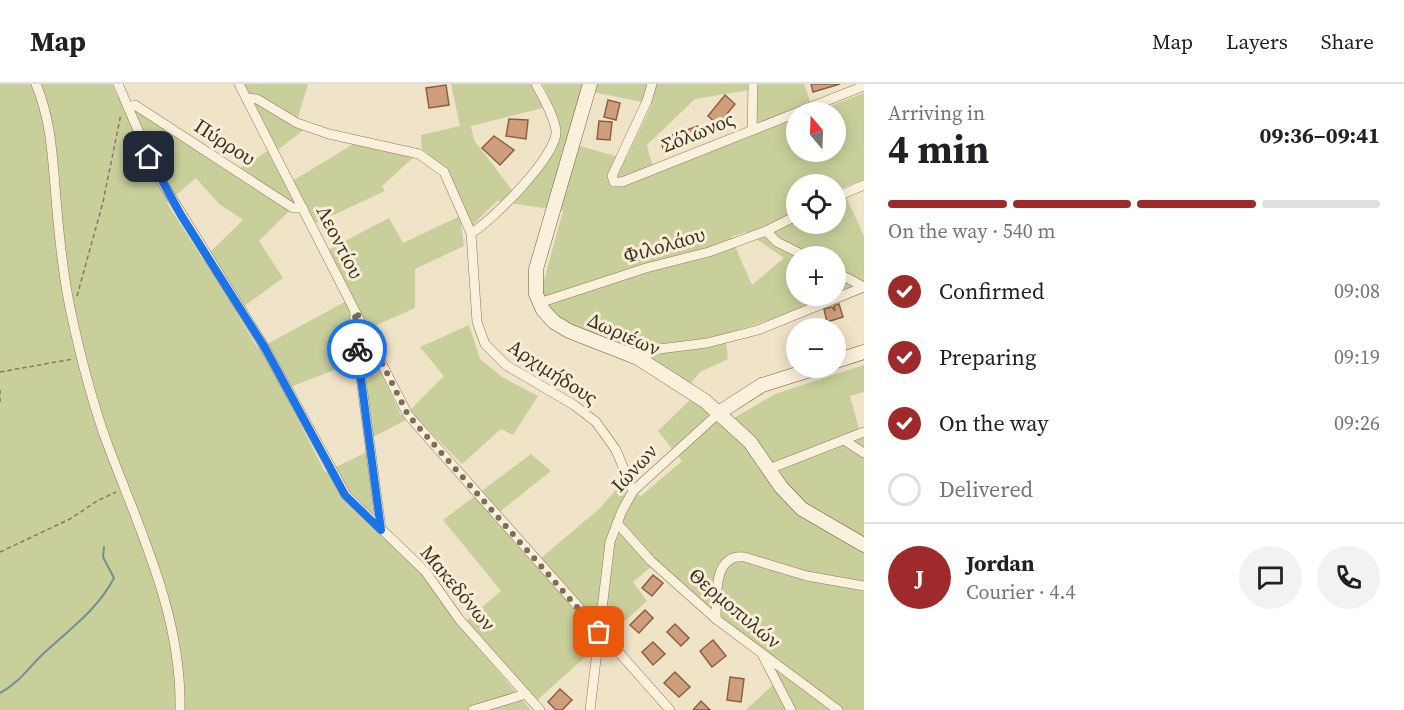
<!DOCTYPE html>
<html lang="en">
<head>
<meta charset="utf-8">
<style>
  body { margin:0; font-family:"Source Serif 4",serif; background:#f2f2f2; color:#202124; height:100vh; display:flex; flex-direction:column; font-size:22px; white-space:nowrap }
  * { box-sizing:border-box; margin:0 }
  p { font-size:20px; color:#757577 }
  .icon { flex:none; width:33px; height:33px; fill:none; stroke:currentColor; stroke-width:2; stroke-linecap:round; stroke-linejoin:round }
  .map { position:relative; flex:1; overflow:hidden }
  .details { display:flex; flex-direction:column; background:#fff; width:540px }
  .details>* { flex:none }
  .needle { width:39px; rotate:341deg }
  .tools { position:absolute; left:786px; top:18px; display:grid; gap:12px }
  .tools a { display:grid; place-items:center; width:60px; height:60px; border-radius:50%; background:#fff; box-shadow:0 3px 15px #0003; font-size:30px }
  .pin { position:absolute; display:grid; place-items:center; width:51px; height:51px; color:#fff; margin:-26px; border-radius:12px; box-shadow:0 3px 9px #0006 }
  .courier { position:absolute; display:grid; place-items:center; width:60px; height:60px; margin:-30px; border:4px solid #1a73e8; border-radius:50%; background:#fff; color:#222; box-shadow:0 2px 8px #0007 }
  .overview em { font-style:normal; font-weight:700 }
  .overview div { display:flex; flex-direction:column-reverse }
  .overview { display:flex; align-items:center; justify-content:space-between; height:102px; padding:0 24px }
  h1 { font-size:39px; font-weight:700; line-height:45px }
  .bar { display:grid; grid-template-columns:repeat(4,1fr); gap:9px 6px; align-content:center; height:72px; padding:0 24px }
  .bar i { height:8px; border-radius:4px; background:#e0e0e0 }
  .bar .current { background:#9e2a2b }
  .bar p { grid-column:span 4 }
  .line { display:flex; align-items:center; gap:15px; padding:0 24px; border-top:2px solid #e0e0e0 }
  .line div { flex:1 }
  .round { display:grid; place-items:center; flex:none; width:63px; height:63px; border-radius:32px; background:#f2f2f2 }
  ol { padding:0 24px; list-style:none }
  li { display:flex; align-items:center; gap:18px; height:66px }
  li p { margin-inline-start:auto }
  li .icon { padding:6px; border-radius:50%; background:#9e2a2b; color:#fff; stroke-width:4 }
  li:last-child { color:#757577 }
  li i { width:33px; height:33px; border:3px solid #e0e0e0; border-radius:50% }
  header { display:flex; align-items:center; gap:36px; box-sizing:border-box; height:84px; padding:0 30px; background:#fff; border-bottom:2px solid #e0e0e0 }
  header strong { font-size:28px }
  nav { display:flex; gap:33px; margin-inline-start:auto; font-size:21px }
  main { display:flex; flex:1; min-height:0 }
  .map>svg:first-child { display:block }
  .green { fill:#c9cf9b; fill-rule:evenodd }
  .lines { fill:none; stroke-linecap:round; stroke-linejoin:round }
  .stream { stroke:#6f938a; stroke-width:2 }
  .building { fill:#cf9f7d; stroke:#8d5f41; stroke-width:1.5 }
  .street-casing { stroke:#8d765c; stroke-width:10 }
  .secondary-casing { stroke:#6f573f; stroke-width:15 }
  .path { stroke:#8d765c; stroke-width:1.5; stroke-dasharray:4.5 3; stroke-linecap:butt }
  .street { stroke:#faf1dc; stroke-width:9 }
  .secondary { stroke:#faf1dc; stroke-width:14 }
  .done { stroke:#7c6e5b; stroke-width:6; stroke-dasharray:0 10.8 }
  .route { stroke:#1a73e8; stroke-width:8 }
  .labels { text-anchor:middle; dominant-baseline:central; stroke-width:6; stroke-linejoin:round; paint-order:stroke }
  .street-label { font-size:20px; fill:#3d2e20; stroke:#f7eed8 }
</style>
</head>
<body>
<header>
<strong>Map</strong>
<nav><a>Map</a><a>Layers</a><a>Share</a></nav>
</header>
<main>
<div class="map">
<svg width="864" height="626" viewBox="0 0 864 626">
  <rect width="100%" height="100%" fill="#f0e4c8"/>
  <g class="green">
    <path d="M0,0h112l5,12 117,76 40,-25 -30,-63h64l-12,40 10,4 -36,28 16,29 69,-42 60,13 -33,30 3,5 -69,32 -13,-19 -14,7 -30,30 24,37 -47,34 22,37 94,-51 -24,-48 61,-32 14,25 57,-27 4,30 -49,23v39l-54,24 40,83 8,-4 35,-35 -24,-29 49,-22 11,34 22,18 36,19 -25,39 -12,-6 -39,35 -48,-48 -43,22 -11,-78 -77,30 42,82 42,-20 8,78 45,41 40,55 41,-35 -58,-71 88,-66 20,17 -59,47 42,46 66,-56 21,-24 20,12 41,-35 -24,-30 38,-37 36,25 43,-25 89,-29v27l-14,4 11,40 3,-1v275h-118l32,-30 -7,-23 -59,-45 -54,-51 -25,21 14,19 -115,104 -57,-61 56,66h-531zM196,94l23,26 24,16 -40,39 -36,-56z"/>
    <path d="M451,0h80l12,24 -72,18 3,14 42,55c17,-18 45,-39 44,-66 0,-11 -13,-35 -17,-45h261l10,28 50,-19v87l-22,8 22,48v47l-28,9v-36h-40v40h29l-36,18 -64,20 3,25 -28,13 -13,16 -117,-59 -20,-16 -9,-22 22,-80 -66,-10 -24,24h-4c-13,-35 -17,-52 -47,-76l-1,-14 39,-9zM756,5l2,43 -104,40 -7,-27 48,-46zM583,6l69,14 -26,55 -57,-16zM796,28h40v40h-40zM796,100h40v40h-40zM746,148l38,26 -32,27 -21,-48z"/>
  </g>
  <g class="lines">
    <path class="stream" d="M0,609c19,-10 29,-26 44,-40 26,-24 54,-44 70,-75l-11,-21 1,-10"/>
  </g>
  <g class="building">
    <polygon points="811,0 840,0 813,8"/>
    <polygon points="446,1 449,21 429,24 426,4"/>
    <polygon points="725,11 735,20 718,41 708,32"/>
    <polygon points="608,16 620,19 616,36 604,33"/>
    <polygon points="509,35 528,36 526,55 506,52"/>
    <polygon points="599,37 612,38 610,56 597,55"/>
    <polygon points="698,42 702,52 685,59 681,48"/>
    <polygon points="675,50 679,62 664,67 660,55"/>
    <polygon points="494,52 514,66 500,81 482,64"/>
    <polygon points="839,220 843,233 827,238 824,225 832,223 835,227 834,222"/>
    <polygon points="653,491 663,499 652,512 642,504"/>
    <polygon points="645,526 653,534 639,549 630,541"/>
    <polygon points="675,540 689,554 681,562 667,548"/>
    <polygon points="713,556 726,572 712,583 700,567"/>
    <polygon points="653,558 665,570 653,581 642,568"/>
    <polygon points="675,588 690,603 679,613 664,599"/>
    <polygon points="730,593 744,595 741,618 727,616"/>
    <polygon points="560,605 572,616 562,626 556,626 548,618"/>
    <polygon points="701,617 710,626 693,626"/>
  </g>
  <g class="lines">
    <g class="street-casing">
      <g id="street">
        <path d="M36,0c14,34 16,66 19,102 3,40 7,83 15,122 10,47 22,95 39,140 32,85 73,169 71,262"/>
        <polyline points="118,0 157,90 265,264 346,411 425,487 459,535 540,626"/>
        <polyline points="239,0 408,331 670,626"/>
        <polyline points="652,0 647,17 612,92 614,98 622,98 796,29"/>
        <polyline points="247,14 257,15 297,39 329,50 419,70 444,88 471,149 477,238 485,260 506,281 574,321 596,338 616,366 633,407"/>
        <polyline points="128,24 135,21 293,124 303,124"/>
        <polyline points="798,28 864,2"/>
        <polyline points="752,46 753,0"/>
        <polyline points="836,113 864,101"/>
        <polyline points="766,147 777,158 805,172"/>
        <path d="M471,149c20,-11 87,-78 85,-102 -2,-16 -13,-33 -20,-47"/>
        <polyline points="836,188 864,203"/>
        <polyline points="539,219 646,184 709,168 766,147 796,132"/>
        <polyline points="355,228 354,242 381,445"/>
        <polyline points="638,274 659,265 707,259 758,246 864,203"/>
        <polyline points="844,356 864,369"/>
        <polyline points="769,385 864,348"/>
        <polyline points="617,439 651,477 716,535 838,626"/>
        <path d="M716,535c1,-20 -4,-65 28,-62l63,19 57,10"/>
        <polyline points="763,572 791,626"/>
        <polyline points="473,626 526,610"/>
        <polyline points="590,626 610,458 622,427 633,407 720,328"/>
      </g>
    </g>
    <g class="secondary-casing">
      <g id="secondary">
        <polyline points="590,0 536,185 536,210 543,226 554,238 569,247 638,274 705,317 750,358 781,403 802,425 864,461"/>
        <polyline points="836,277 864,268"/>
        <polyline points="720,328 762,301 816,284"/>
      </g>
    </g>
    <g class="path">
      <polyline points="77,212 103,118 121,30"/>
      <polyline points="0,288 73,275"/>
      <polyline points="0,306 0,319"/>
      <polyline points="0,468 70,435 97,417 116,408"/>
    </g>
    <use href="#street" class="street"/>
    <use href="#secondary" class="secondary"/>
  </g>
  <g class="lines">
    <polyline class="done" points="357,265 354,242 356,227 408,331 599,548"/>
    <polyline class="route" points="149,73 181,131 265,264 345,411 381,446 357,265"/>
  </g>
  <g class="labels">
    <g class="street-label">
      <text transform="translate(698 48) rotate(-22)">Σόλωνος</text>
      <text transform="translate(225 58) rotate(33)">Πύρρου</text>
      <text transform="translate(340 158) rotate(63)">Λεοντίου</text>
      <text transform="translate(664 161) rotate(-16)">Φιλολάου</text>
      <text transform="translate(624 250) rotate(24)">Δωριέων</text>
      <text transform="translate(553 288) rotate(33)">Αρχιμήδους</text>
      <text transform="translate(634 384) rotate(-47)">Ιώνων</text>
      <text transform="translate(458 504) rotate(50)">Μακεδόνων</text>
      <text transform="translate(735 524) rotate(40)">Θερμοπυλών</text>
    </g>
  </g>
</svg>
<div class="tools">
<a><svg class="needle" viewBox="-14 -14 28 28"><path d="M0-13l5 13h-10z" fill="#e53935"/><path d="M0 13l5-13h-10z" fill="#757577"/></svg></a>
<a><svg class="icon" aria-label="locate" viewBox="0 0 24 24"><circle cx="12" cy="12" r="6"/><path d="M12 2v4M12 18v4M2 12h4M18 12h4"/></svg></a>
<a>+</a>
<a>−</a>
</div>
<div class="pin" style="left:599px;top:548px;background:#ea580c"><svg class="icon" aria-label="bag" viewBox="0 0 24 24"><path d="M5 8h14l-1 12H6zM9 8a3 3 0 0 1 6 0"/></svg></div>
<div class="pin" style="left:149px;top:73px;background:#1f2937"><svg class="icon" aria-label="home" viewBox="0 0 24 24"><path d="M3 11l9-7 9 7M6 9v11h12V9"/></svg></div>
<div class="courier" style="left:357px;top:265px"><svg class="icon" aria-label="bike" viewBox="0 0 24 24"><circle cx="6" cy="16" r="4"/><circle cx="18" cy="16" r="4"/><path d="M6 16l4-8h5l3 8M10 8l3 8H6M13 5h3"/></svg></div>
</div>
<section class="details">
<div class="overview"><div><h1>4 min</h1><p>Arriving in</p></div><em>09:36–09:41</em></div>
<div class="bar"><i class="current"></i><i class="current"></i><i class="current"></i><i></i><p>On the way · 540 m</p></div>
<ol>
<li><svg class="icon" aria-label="check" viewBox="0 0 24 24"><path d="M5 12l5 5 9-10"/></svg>Confirmed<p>09:08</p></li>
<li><svg class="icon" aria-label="check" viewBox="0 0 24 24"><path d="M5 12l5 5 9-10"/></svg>Preparing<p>09:19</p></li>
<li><svg class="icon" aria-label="check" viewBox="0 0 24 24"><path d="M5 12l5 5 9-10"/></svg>On the way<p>09:26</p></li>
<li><i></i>Delivered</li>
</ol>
<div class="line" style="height:108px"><b class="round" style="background:#9e2a2b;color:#fff">J</b><div><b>Jordan</b><p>Courier · 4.4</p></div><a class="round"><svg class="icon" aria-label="chat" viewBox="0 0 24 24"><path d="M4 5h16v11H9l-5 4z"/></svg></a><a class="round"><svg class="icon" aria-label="phone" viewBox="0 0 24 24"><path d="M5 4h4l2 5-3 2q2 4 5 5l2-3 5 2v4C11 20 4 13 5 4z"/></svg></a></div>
</section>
</main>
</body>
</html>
